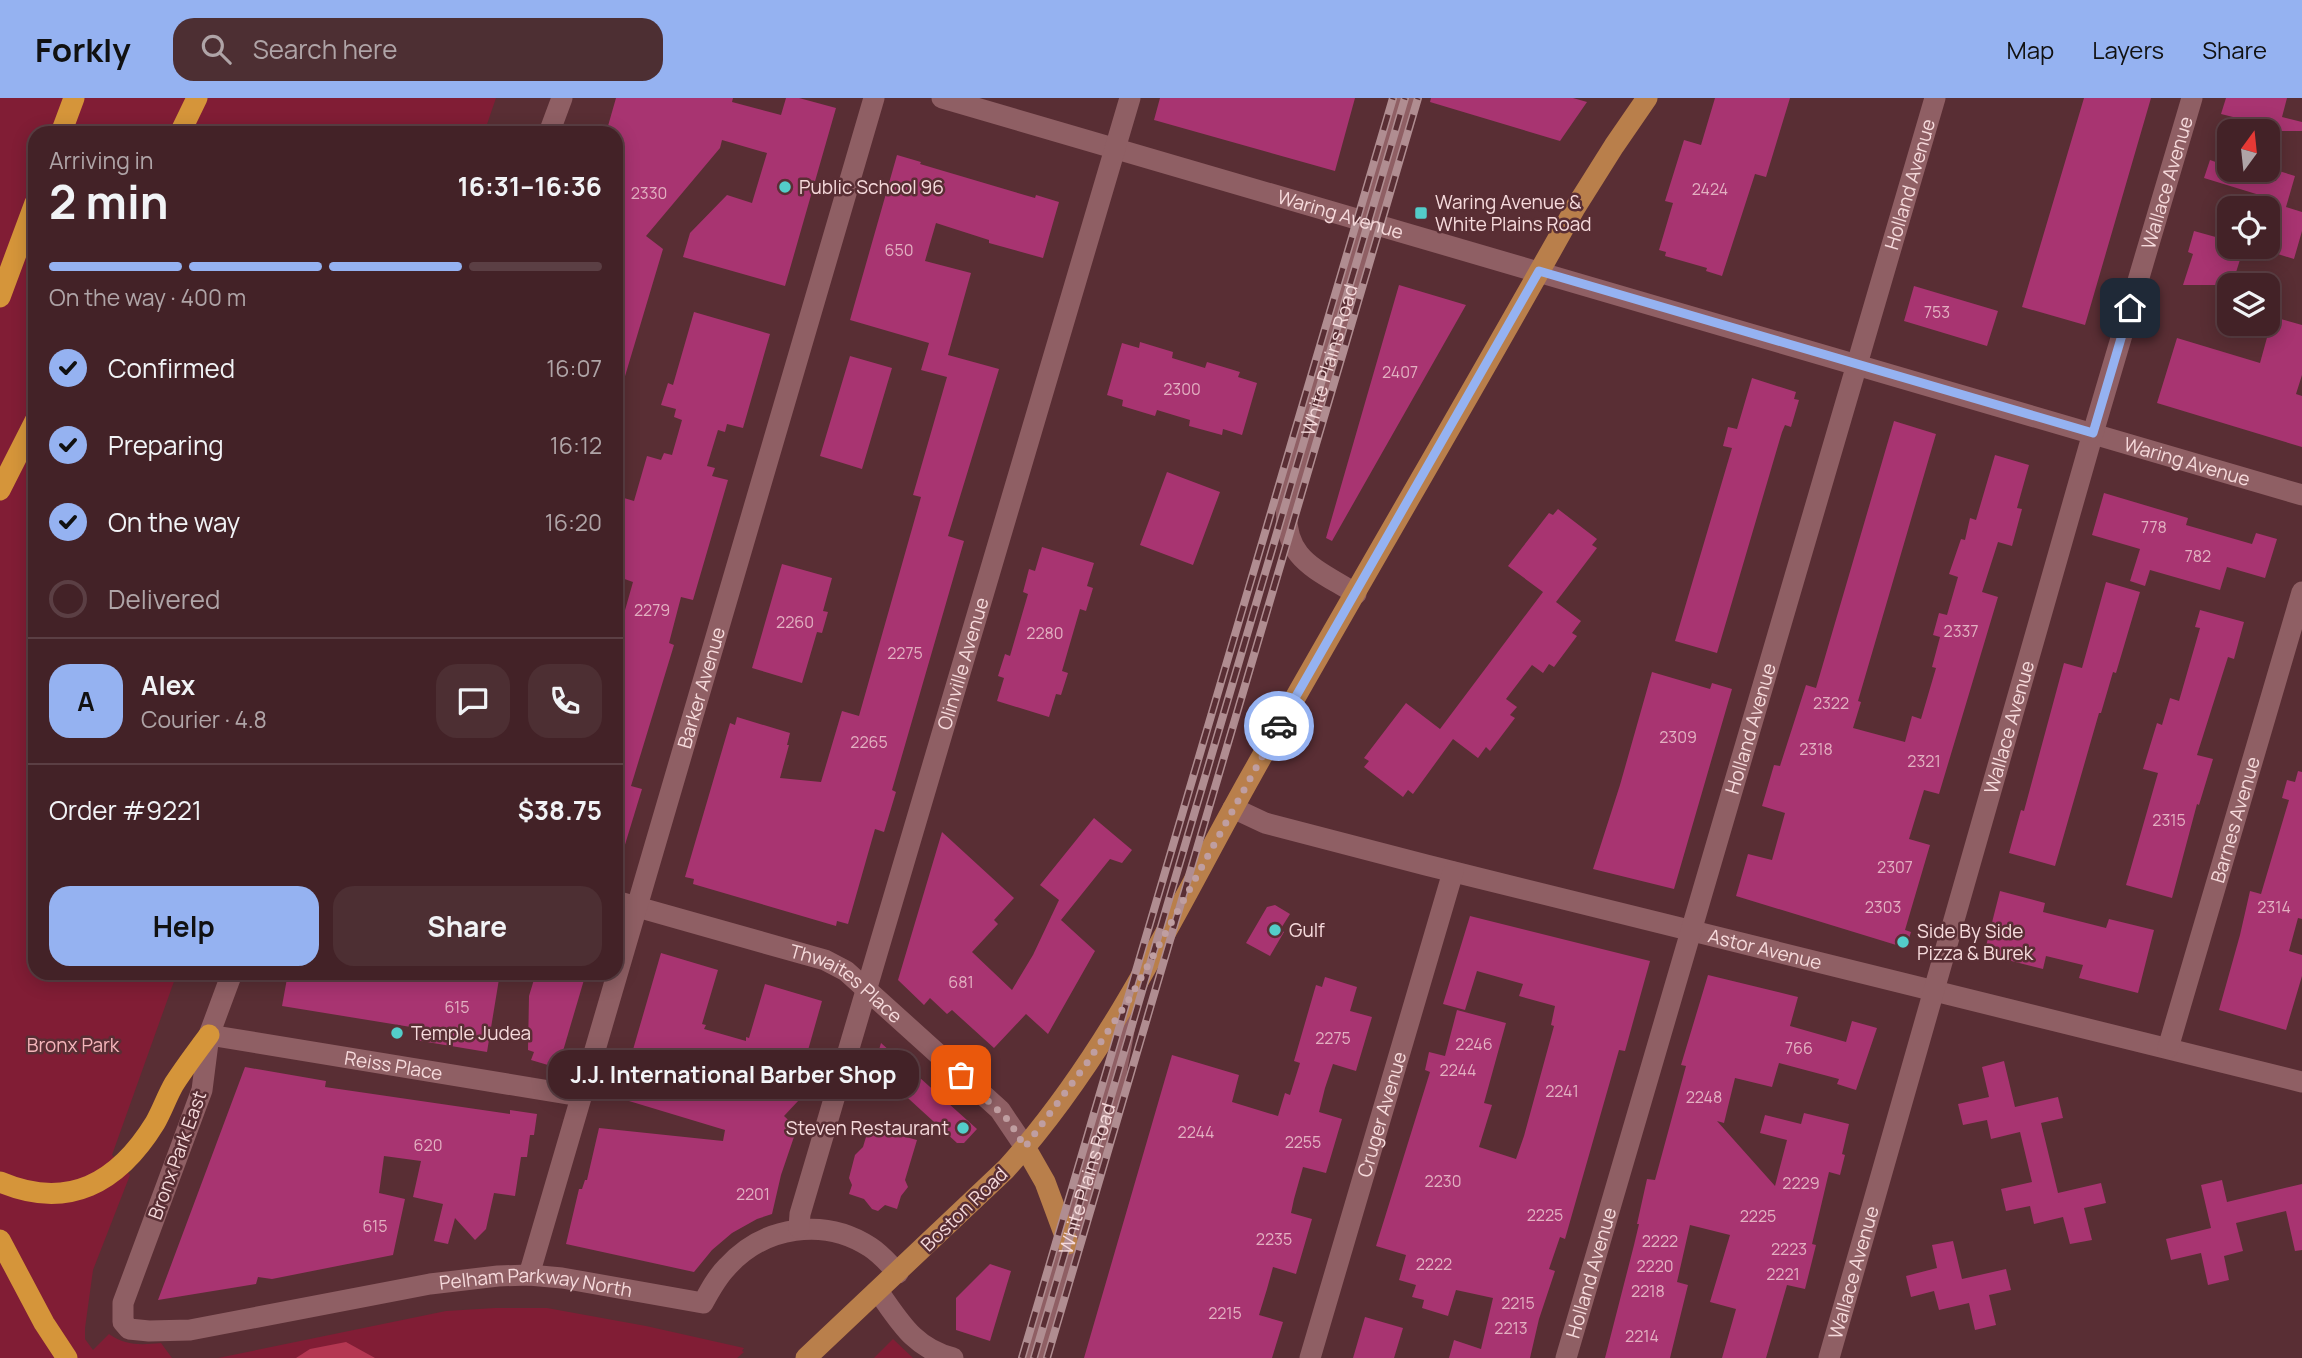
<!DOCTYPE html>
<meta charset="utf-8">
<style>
:root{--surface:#432227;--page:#4d2f33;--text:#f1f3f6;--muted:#afa4a7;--line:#5b3f44;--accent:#95b2f1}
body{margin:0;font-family:Manrope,sans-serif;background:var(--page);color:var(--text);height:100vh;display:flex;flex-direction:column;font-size:26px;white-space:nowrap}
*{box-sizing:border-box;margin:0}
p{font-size:23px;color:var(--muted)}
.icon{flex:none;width:38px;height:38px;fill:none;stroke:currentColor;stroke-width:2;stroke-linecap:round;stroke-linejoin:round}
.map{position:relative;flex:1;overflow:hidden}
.panel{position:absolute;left:28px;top:28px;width:595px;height:854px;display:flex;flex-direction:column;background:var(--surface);border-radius:21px;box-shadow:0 4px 18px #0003,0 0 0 2px var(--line)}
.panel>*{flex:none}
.needle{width:46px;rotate:15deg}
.tools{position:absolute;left:2217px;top:21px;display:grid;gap:14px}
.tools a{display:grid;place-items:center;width:63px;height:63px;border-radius:14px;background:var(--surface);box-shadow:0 4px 18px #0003,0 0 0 2px var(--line);font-size:35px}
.pin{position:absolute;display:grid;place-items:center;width:60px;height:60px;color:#fff;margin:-30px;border-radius:14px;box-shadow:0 4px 10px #0006}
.courier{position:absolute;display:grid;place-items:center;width:70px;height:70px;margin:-35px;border:5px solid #95b2f1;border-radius:50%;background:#fff;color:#222;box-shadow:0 2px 9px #0007}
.bubble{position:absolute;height:49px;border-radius:21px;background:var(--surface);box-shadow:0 4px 18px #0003,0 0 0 2px var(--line);font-size:23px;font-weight:700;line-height:49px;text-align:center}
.headline em{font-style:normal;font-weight:700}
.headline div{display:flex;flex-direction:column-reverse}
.headline{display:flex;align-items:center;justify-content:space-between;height:119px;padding:0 21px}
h1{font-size:46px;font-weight:700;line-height:52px}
.bar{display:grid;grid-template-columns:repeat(4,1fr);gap:10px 7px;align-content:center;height:84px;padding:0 21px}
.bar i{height:9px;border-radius:5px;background:var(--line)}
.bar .current{background:var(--accent)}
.bar p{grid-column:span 4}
.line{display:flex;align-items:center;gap:18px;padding:0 21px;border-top:2px solid var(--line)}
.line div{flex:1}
.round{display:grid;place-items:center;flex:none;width:74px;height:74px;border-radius:21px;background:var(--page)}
ol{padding:0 21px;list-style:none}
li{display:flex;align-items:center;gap:21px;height:77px}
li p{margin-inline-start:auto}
li .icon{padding:7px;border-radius:50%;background:var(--accent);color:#111;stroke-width:4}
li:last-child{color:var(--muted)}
li i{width:38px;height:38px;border:4px solid var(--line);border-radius:50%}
.button{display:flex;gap:14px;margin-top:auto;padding:14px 21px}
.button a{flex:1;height:80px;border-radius:21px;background:var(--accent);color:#111;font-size:28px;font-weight:700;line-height:80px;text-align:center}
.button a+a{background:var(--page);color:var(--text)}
header{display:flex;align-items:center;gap:42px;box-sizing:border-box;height:98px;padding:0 35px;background:var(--accent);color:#111}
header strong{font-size:33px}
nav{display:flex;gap:38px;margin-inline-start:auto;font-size:24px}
.search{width:490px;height:63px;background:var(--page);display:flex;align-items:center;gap:18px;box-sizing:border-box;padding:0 24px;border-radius:21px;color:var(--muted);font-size:26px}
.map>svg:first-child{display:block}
.green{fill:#811d35}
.forest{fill:#b43752}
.building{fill:#a83471}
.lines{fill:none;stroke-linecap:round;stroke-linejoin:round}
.street{stroke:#8f5f64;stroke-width:21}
.secondary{stroke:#8f5f64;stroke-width:21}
.primary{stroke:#b97f4b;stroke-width:21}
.highway{stroke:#d5953a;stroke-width:21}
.rail-casing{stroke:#b08d91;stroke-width:8}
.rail{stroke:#592e34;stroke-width:5;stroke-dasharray:16;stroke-linecap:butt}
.done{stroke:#bf9ea1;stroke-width:7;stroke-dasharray:0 12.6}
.route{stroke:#95b2f1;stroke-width:9}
.poi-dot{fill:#53cdc9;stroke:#592e34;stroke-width:2.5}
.labels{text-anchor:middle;stroke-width:5;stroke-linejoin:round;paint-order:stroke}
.number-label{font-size:16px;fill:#e2b0c1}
.street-label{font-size:19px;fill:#f6dadc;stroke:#592e34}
.poi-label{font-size:19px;fill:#f6dadc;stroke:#592e34;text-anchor:start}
.park-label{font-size:19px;fill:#f5b4ba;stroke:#592e34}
</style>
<header>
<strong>Forkly</strong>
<div class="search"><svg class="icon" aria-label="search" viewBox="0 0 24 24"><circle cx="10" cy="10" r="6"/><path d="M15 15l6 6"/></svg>Search here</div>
<nav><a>Map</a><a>Layers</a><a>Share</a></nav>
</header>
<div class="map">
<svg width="2302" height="1260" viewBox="0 0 2302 1260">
<rect width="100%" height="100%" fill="#592e34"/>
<path class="green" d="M0,0H496L484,35H35V875H177L112,1057L130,1077L93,1172L85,1230V1241L93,1252L109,1236C126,1248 141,1247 161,1245L172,1260H0Z
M495,1210H547L646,1228L744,1250L742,1253L744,1254L737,1260H218L446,1213Z
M893,1241L913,1260H874Z"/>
<path class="forest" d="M346,1244L375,1260H296L310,1251Z"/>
<path class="building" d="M616,0H733L732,4L781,17L786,0H799L836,10L785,188L683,159L690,135L727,97L752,105L767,55L722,42L720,50L646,138L663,151L620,295H616V35H606Z
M1160,0H1355L1335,73L1154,22Z
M1431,0H1573L1587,4L1560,43L1430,4Z
M1715,0H1790L1766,79L1755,76L1722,178L1706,173L1707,170L1665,158L1666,154L1659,152L1673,105L1665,103L1684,42L1701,47Z
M2084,0H2151L2085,227L2022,209Z
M2226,0H2287L2282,19L2302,24V33H2229L2233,19L2221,16Z
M897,57L921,64L920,66L1035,100L1036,97L1059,104L1043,160L989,145V142L936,125L925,163L971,175L948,257L999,271L948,438L964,443L892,692L896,694L884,734L875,731L848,826L837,823L836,828L693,786L694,781L685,779L730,625L735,627L737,619L790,635L787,647H789L780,680L821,684L842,613L859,618L921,399L913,397L947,279L921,272L929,245L850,222Z
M2210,62L2230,69V72H2240L2276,83L2279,73L2295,78L2286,109L2302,114V133L2294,161L2268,153V110H2262L2266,99L2204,80Z
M2194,133L2230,143V149H2244L2232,187H2183L2193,156L2188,154Z
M1399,187L1466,207L1332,443L1326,440Z
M1914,188L1998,213L1987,248L1904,223Z
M694,214L770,236L743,330L727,326L725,334L718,332L707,368L715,370L712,378L728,382L693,502L681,499L669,545L674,547L631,688L642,691L620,763L616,762V529L620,530L633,484L616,478V426L624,400L634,403L647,358L661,362L664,355L672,357L682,322L674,319L676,311L661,307L668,285L673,287Z
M2277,220L2302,227V277L2296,296L2302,298V349L2157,305L2177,240L2260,265L2268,236L2272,238Z
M1140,244L1173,254L1172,260L1205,270L1207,264L1240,274L1238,279L1257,285L1242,337L1223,331L1222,337L1189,328L1190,322L1157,312L1155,318L1122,308L1123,302L1107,297L1122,245L1139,250Z
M850,258L892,270L862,371L820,358Z
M1752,280L1796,294L1794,301L1799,302L1791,329L1785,327L1782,334L1717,555L1675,543L1732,350L1723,348L1728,329L1737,331Z
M1894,323L1936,336L1858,603L1861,604L1853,630L1905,644L1912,618L1921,621L1936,570L1932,569L1940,539L1933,537L1939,515L1947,517L1958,479L1949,476L1961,441L1965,442L1970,420L1976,422L1995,357L2029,367L2017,410L2022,411L2012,448L1998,444L1982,494L1998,499L1939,696L1924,692L1909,741L1930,747L1905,832L1911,834L1906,850L1736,798L1748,756L1772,762L1785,715L1762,708L1774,667L1780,668L1806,587L1816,590Z
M1167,374L1220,394L1193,467L1140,447Z
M2104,395L2188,420L2186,427L2252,446L2256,435L2277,441L2265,480L2227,469L2220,492L2150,472L2145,488L2130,483L2140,451L2092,437Z
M1558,411L1597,441L1592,447L1597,450L1556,504L1581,523L1572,535L1577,538L1554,569L1549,566L1543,575L1532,567L1506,601L1517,609L1510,617L1515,620L1490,653L1486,649L1478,660L1453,641L1413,696L1408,692L1403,699L1364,669L1369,663L1364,660L1406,605L1440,631L1543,494L1508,468L1549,415L1553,417Z
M1042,449L1094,465L1087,488L1093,490L1086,513L1080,511L1062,573L1068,575L1061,597L1056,596L1049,619L997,603L1004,580L998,578L1005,556L1010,558L1028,496L1023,494L1029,471L1035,473Z
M782,466L832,480L823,513L828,514L822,535L817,534L802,585L752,570Z
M2106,484L2140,494L2116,575L2113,574L2101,615H2099L2055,768L2009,755L2021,712L2024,713L2064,565L2082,570Z
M2200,512L2244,524L2234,561L2228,559L2197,657L2213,661L2199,707L2197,706L2172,800L2126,787L2158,675L2143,671L2157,625L2162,627L2170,600L2179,603L2200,530L2195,529Z
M1652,574L1710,591L1712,585L1732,591L1674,791L1593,771L1620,687Z
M2298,673L2302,674V821L2298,820L2289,853L2302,857V878L2286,932L2219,912L2240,837L2250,793L2261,796L2289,702L2282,700L2287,682L2295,684Z
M1094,720L1132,752L1122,765L1110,761L1061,822L1095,853L1048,936L1026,916L994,950L952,912L947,916L930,900L924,907L898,882L942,734L1014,800L994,822L998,826L972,854L1012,892L1033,857L1059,802L1040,787Z
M2000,793L2045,805L2043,814L2106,830L2109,821L2154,832L2138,895L2079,880L2083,867L2046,858L2043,871L1984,856Z
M1275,807L1290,816L1280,832L1284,834L1270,858L1246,845L1267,809Z
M1470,818L1650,863L1625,953L1619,952L1565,1141L1560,1139L1549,1171L1555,1173L1539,1221L1530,1260H1449L1454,1242L1481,1251L1493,1200L1456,1192L1448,1218L1422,1210L1424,1202L1412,1199L1416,1187L1399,1182L1406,1157L1376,1148L1430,974L1425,972L1429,954L1445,958L1457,912L1506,925L1484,1005L1492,1007L1479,1049L1516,1061L1524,1038L1554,928L1551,927L1555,908L1519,898L1523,886L1477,873L1465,912L1443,906Z
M661,855L718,872L702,926L706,927L704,931L746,943V939L749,940L765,886L822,903L795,998L799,1002L784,1018L797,1030L781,1077L772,1116L757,1121L732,1135L712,1152L694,1174L566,1146L579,1091H582L585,1082H587L599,1030L723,1043L725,1032L619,1000Z
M288,875H500L487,954L415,942L417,930L282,908Z
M536,875H586L558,970L531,962L534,954L528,952L529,898Z
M1708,877L1798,899L1790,928L1846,944L1852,923L1877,930L1856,992L1837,986L1839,981L1779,965L1772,989L1735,980L1724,1025L1717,1023L1775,1088L1787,1042L1760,1035L1765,1017L1801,1026L1804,1015L1849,1026L1842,1056L1845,1057L1840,1077L1829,1074L1812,1146L1816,1147L1805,1191L1787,1187L1766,1260H1722L1736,1211L1710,1204L1730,1137L1690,1127L1677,1184L1688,1187L1670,1260H1605L1634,1147L1639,1126H1637L1647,1081L1655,1082L1686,968L1681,967Z
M1325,879L1357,889L1350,913L1372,919L1356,973L1333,966L1325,990L1319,1014L1342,1021L1326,1075L1303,1069L1294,1101L1291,1115L1312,1121L1296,1176L1273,1169L1267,1191L1259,1217L1283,1224L1272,1260H1084L1172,957L1239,977L1232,1004L1278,1018L1285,995L1290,997L1300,965L1294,963L1316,887L1322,889Z
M881,945L977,1031L964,1045H957L874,969Z
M2004,963L2015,1009L2058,999L2063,1020L2041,1025L2058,1095L2101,1085L2106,1105L2084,1110L2092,1142L2070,1146L2063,1119L2034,1126L2030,1108L2006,1113L2001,1091L2032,1084L2020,1034L1991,1041L1987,1022L1963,1027L1958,1006L1989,999L1982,969Z
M245,969L326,983L325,989L510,1016V1012L537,1016L534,1037H530L527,1059H521L515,1098L494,1095L486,1131L475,1142L455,1120L448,1146L434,1143L443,1106L413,1099L421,1063L384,1058L379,1095L405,1101L393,1157L272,1181L258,1179L256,1186L158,1202Z
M869,1029L917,1042L905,1082L908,1089L901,1098L897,1111L885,1107L878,1113L872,1111L864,1101L849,1096L852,1087L849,1080L855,1057L863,1049Z
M2222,1082L2227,1104L2302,1086V1152L2295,1153L2286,1113L2236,1125L2243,1153L2224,1158L2229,1182L2208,1187L2201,1155L2171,1162L2166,1141L2211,1130L2201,1087Z
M1953,1143L1962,1181L2006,1171L2011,1192L1989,1197L1996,1227L1975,1232L1969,1205L1939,1212L1934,1193L1911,1199L1906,1178L1937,1170L1932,1147Z
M990,1166L1011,1173L990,1243L956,1232V1200Z
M1365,1219L1403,1230L1394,1260H1353Z"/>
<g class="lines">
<g class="street">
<path id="s1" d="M942,0L2302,397"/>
<path d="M549,35L562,0"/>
<path id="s2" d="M1233,710L1265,725L1426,767L2302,984"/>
<path id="s3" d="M616,803L825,862L846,873L1000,1012L1025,1049"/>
<path id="s4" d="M232,875L209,937L202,992L123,1205V1224L129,1231L149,1233L190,1232L430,1186L498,1178L529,1177L562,1180L703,1205C710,1192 717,1179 727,1169C764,1128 824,1119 870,1149C881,1156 889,1166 898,1175"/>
<path id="s5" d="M209,937L580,998"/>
<path id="s6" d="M799,1130L800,1116L1130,0"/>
<path id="s7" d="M529,1177L874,0"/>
<path id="s8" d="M1310,1260L1453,774"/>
<path id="s9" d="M1566,1260L1935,0"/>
<path id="s10" d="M1829,1260L2093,335L2192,0"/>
</g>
<g class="secondary">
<path id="s11" d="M1356,496C1315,470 1282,461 1287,406L1406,0"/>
<path id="s12" d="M2168,950L2302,494"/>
<path d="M878,1193C900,1224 914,1250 953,1260"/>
<path d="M1035,1260L1110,1008L1130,900"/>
</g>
<path class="primary" d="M1025,1049L1045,1084L1068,1146
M806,1260L1006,1071C1111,955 1176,811 1252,676C1358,487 1469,300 1575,110L1614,48L1647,0"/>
<path class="highway" d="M61,35L74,0
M180,35L197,0
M0,199L35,105
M0,392L35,323
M0,1084C68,1113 118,1085 155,1025C162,1013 167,998 174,986C185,969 197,953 209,937
M0,1142L44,1225L67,1260"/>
<g class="rail-casing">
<g id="rail">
<path d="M1022,1260L1393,0"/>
<path id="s13" d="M1034,1260L1405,0"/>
<path d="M1047,1260L1418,0"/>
</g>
</g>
<use href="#rail" class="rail"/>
</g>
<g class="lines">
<path class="done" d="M961,977L1009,1023L1025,1049L1087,965L1130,900L1279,628"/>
<path class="route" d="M1279,628L1539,173L2093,335L2130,210"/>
</g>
<g class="poi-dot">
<circle cx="785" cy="89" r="7"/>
<rect x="1414" y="108" width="14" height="14" rx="3.5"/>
<circle cx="1275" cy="832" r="7"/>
<circle cx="1903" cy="844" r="7"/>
<circle cx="397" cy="935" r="7"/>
<circle cx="963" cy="1030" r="7"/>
</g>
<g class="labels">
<g class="number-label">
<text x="1710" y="97">2424</text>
<text x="649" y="101">2330</text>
<text x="899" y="158">650</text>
<text x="1937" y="220">753</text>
<text x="1400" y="280">2407</text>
<text x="1182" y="297">2300</text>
<text x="2154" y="435">778</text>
<text x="2198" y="464">782</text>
<text x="652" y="518">2279</text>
<text x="795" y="530">2260</text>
<text x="1961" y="539">2337</text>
<text x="1045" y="541">2280</text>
<text x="905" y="561">2275</text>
<text x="1831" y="611">2322</text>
<text x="1678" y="645">2309</text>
<text x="869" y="650">2265</text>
<text x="1816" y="657">2318</text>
<text x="1924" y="669">2321</text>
<text x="2169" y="728">2315</text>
<text x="1895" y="775">2307</text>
<text x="1883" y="815">2303</text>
<text x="2274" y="815">2314</text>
<text x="961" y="890">681</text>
<text x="457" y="915">615</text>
<text x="1333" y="946">2275</text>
<text x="1474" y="952">2246</text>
<text x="1799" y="956">766</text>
<text x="1458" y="978">2244</text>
<text x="1562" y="999">2241</text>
<text x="1704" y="1005">2248</text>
<text x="1196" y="1040">2244</text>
<text x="1303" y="1050">2255</text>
<text x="428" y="1053">620</text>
<text x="1443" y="1089">2230</text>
<text x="1801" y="1091">2229</text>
<text x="753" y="1102">2201</text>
<text x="1545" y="1123">2225</text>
<text x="1758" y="1124">2225</text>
<text x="375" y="1134">615</text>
<text x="1274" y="1147">2235</text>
<text x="1660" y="1149">2222</text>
<text x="1789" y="1157">2223</text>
<text x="1434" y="1172">2222</text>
<text x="1655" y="1174">2220</text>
<text x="1783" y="1182">2221</text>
<text x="1648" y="1199">2218</text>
<text x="1518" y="1211">2215</text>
<text x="1225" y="1221">2215</text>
<text x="1511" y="1236">2213</text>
<text x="1642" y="1244">2214</text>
</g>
<g class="street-label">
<text dy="7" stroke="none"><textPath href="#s10" startOffset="1223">Wallace Avenue</textPath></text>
<text dy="7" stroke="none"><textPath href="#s9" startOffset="1223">Holland Avenue</textPath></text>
<text dy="7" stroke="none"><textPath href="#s1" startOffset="415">Waring Avenue</textPath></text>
<text dy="7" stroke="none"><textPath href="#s11" startOffset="273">White Plains Road</textPath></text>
<text dy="7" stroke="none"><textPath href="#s1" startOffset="1297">Waring Avenue</textPath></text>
<text dy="7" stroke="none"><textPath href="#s6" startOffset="588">Olinville Avenue</textPath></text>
<text dy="7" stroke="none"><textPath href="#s7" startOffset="612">Barker Avenue</textPath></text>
<text dy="7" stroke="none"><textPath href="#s9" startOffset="656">Holland Avenue</textPath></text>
<text dy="7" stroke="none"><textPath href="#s10" startOffset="656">Wallace Avenue</textPath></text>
<text dy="7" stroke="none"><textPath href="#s12" startOffset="238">Barnes Avenue</textPath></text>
<text dy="7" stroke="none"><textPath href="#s2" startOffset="551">Astor Avenue</textPath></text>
<text dy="7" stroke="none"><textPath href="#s3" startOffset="247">Thwaites Place</textPath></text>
<text dy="7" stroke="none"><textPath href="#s5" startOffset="187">Reiss Place</textPath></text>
<text dy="7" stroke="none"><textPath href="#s8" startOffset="254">Cruger Avenue</textPath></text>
<text transform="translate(177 1057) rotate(-70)" y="7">Bronx Park East</text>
<text dy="7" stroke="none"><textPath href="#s13" startOffset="187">White Plains Road</textPath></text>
<text transform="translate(964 1111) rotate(-44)" y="7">Boston Road</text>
<text dy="7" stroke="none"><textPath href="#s9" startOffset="89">Holland Avenue</textPath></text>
<text dy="7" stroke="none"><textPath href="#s10" startOffset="89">Wallace Avenue</textPath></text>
<text dy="7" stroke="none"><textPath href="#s4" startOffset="789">Pelham Parkway North</textPath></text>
</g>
<g class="poi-label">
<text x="799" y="96">Public School 96</text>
<text x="1435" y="111">Waring Avenue &amp;<tspan x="1435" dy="22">White Plains Road</tspan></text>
<text x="1289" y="839">Gulf</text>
<text x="1917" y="840">Side By Side<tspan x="1917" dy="22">Pizza &amp; Burek</tspan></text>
<text x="411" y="942">Temple Judea</text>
<text x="949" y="1037" text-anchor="end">Steven Restaurant</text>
</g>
<g class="park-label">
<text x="73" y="954">Bronx Park</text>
</g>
</g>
</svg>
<div class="tools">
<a><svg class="needle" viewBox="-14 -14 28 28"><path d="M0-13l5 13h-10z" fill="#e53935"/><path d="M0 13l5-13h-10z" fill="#afa4a7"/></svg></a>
<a><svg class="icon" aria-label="locate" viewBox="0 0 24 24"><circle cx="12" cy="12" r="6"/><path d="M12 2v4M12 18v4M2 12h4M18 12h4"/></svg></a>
<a><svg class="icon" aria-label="layers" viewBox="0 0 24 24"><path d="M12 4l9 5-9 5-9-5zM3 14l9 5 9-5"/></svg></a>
</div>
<div class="pin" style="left:961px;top:977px;background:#ea580c"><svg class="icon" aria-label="bag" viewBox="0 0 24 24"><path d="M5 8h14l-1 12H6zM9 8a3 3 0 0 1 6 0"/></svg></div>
<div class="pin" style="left:2130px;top:210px;background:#1f2937"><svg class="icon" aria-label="home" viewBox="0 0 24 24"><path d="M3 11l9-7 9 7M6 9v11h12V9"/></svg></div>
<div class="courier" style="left:1279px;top:628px"><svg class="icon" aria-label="car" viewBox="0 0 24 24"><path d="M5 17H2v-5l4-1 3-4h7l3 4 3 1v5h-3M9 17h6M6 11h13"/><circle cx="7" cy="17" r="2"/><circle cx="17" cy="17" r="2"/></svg></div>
<div class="bubble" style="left:548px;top:952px;width:371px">J.J. International Barber Shop</div>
<section class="panel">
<div class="headline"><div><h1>2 min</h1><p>Arriving in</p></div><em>16:31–16:36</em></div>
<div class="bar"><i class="current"></i><i class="current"></i><i class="current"></i><i></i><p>On the way · 400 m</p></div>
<ol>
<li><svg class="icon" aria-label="check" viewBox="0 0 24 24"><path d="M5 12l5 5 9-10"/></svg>Confirmed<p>16:07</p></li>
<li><svg class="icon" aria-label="check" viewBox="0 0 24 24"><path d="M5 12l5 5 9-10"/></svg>Preparing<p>16:12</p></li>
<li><svg class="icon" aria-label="check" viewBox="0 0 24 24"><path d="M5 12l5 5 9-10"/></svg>On the way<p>16:20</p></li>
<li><i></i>Delivered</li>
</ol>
<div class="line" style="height:126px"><b class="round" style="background:var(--accent);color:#111">A</b><div><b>Alex</b><p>Courier · 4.8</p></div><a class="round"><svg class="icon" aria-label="chat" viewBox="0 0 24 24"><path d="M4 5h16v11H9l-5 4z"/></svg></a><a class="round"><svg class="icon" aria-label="phone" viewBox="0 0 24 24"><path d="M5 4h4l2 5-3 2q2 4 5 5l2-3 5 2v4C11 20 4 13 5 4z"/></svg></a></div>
<div class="line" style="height:91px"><div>Order #9221</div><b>$38.75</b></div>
<div class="button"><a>Help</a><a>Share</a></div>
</section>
</div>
